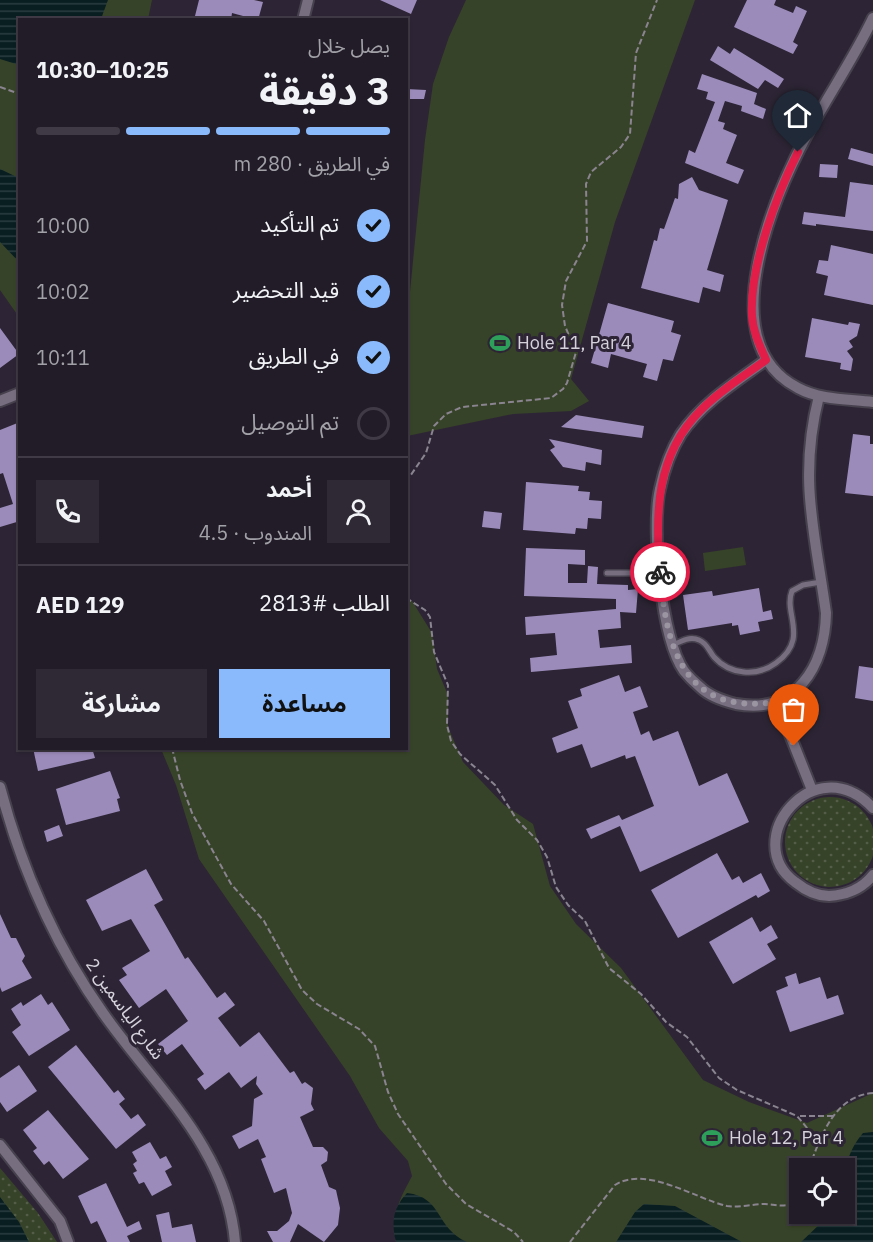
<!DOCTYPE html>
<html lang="ar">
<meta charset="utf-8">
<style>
:root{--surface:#221c28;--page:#2e2934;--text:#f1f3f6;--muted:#a2a1a8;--line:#3f3a45;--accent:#8abafc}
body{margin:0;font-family:"IBM Plex Sans","Noto Sans Arabic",sans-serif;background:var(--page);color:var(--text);direction:rtl;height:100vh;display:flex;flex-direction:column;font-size:22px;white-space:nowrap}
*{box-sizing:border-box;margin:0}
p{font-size:20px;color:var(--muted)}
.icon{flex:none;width:33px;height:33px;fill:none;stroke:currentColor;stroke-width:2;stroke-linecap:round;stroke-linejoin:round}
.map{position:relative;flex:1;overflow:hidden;direction:ltr}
.sheet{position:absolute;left:18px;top:18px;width:390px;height:732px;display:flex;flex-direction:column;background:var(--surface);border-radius:0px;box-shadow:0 2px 4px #0004,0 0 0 2px var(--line);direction:rtl}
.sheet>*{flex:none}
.tools{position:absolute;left:789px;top:1158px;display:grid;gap:12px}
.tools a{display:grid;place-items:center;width:66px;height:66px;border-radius:0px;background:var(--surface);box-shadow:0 2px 4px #0004,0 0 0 2px var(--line);font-size:30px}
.pin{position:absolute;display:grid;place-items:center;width:51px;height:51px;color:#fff;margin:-62px -26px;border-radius:50% 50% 50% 0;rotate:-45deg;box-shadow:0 0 6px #0007}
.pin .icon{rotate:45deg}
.courier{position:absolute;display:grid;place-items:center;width:60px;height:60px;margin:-30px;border:4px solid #e11d48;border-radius:50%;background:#fff;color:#222;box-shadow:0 2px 8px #0007}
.head em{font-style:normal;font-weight:700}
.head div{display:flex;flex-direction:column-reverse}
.head{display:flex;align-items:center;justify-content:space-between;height:102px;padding:0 18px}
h1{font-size:39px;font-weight:700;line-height:45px}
.bar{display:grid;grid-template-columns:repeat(4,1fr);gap:9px 6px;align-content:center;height:72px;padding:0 18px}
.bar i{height:8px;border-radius:4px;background:var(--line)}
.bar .on{background:var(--accent)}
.bar p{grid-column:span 4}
.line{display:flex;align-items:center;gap:15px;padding:0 18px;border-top:2px solid var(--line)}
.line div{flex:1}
.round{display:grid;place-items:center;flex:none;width:63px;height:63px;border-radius:0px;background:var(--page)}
ol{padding:0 18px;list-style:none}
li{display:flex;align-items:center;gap:18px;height:66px}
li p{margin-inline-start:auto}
li .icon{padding:6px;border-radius:50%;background:var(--accent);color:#111;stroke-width:4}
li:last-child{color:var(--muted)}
li i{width:33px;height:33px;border:3px solid var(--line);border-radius:50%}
.primary-button{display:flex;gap:12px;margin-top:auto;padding:12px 18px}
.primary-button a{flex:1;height:69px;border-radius:0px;background:var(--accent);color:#111;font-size:24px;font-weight:700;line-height:69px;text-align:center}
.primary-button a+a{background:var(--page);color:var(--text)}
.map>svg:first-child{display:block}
.grass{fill:#374328;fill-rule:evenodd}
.park{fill:url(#park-dots)}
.water{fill:url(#water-rules)}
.building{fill:#9b8bbb}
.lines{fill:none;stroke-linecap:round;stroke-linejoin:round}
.lane-casing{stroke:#47414e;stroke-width:8}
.street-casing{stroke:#47414e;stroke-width:14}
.path{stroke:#8a8490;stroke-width:2;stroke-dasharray:6 3;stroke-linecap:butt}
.lane{stroke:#776e80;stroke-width:5}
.street{stroke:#776e80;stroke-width:10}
.done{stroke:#9b95a2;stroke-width:6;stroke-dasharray:0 10.8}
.route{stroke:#e11d48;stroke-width:8}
.labels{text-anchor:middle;stroke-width:6;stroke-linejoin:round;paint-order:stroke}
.poi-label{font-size:18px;fill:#d6d2dc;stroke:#2d2535;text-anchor:start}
.street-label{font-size:18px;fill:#d6d2dc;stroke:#2d2535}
</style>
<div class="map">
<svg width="873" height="1242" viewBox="0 0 873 1242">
<defs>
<pattern id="park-dots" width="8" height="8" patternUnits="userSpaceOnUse" patternTransform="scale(1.5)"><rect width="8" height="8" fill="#374328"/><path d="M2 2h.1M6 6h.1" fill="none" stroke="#535d47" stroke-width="1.8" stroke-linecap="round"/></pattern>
<pattern id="water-rules" width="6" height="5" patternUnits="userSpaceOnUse" patternTransform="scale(1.5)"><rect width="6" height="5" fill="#081e21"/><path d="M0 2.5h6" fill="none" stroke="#2b3e41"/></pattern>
</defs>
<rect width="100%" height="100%" fill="#2d2535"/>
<path class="grass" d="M0,0H152L148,19L20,20L19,317L0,290Z
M466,0H695L615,222L571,379L589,401L571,411L513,414L407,436V322L425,140L433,84L449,37Z
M743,547L746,565L705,571L703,553Z
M407,597L412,601L432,633L437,669L448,695V727L463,762L504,805L533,824L550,886L576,924L621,968L703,1080L749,1102L807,1123L873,1093V1242H396C390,1216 400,1199 412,1176L408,1161L379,1128L350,1076L199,859L176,785L161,749L406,748ZM800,1168H844V1214H800Z"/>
<path class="park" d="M785 842a45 45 0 1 1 90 0a45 45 0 1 1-90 0Z
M0,1168L38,1213L57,1242H0Z"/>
<path class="water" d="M0,0H108L101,19L20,20L19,65L0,59Z
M0,169L19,178V262L0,242Z
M873,1132V1242H801L822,1222L826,1214H844C844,1183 842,1157 863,1133Z
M407,1193C443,1197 435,1228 467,1242H396C391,1222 393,1208 407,1193Z
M0,1197L19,1222L29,1242H0Z
M644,1204L675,1206L742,1242H616L635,1212Z"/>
<path class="building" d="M199,0H254L263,2L258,20L232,13L231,20H194Z
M380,0H417L411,14Z
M747,0H776L774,5L793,13L796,6L807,11L793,42L798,45L793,54L734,27Z
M718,46L730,54L734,48L784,79L778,88L765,80L758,89L710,60Z
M702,74L757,93L754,104L766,109L763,119L741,111L742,106L725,101L718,121L725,123L723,129L737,135L726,163L744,170L738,184L685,163L689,150L695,153L715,102L706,99L708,92L697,89Z
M406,89L426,90L424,99H406Z
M851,148L873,154V166L848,159Z
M820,164L838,165L837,178L819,177Z
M692,177L699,190L728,200L707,270L724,275L720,292L703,287L699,303L641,288L654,240L657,241L660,228L664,229L675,198L678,199L679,184Z
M850,182L873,185V231L816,224V226L802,224L804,212L845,217Z
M831,245L873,254V305L824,295L828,276L816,273L819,260L828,261Z
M608,303L674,321L671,332L681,335L673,361L663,359L657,381L643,377L647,364L611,354L608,368L591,363Z
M812,318L848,325L849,322L860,324L857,336L849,341L853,347L847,351L853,359L851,371L840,369L841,363L805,357Z
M0,328L19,354L0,368Z
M576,415L644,426L642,438L561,427Z
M20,422V521L0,527V508L13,504L3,473L0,474V430Z
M853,434L870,436V444H873V496L845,493Z
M549,439L602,450L601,465L586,462L585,471L563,467L550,450L555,447Z
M526,482L579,486L578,491L590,492L589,500L602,501L601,519L588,518L587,529L576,528L575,534L523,530Z
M484,511L502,513L500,529L482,527Z
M526,548L585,550V565L568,564V583H587L588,566L598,567L597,584L628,585V590L638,589L636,613L620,612L621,628L598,630L600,648L631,645L632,663L531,672L530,658L557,655L555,633L526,635L525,617L616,609V599L524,596Z
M759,588L763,612L771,610L773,619L758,622L760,631L740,635L738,625L732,626V623L688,630L683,595L712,591L713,596Z
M859,666L873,668V701L855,698Z
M619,675L625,692L640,686L648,707L633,712L641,735L649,731L653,741L678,731L699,786L727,773L749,822L640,872L620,826L591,839L586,829L619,815L622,820L654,806L635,756L626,759L625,755L591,768L582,744L557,753L552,738L578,728L568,701L582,696L580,689Z
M33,748H92L95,758L38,771Z
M110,771L120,798L117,799L120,811L66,825L56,789Z
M59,825L63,836L47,842L44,831Z
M717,853L732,880L739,876L743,883L761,873L770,891L758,898L756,895L678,938L651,890Z
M146,869L163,900L154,905L185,959L188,957L217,998L225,992L235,1005L218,1018L240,1047L259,1032L290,1073L294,1071L302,1084L305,1082L313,1088L311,1104L314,1110L300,1117L313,1147H323L328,1152L327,1161L321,1165L329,1187L336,1190L340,1208L338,1225L324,1242L298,1224L290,1242H273L267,1231H277L289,1221L292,1213L286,1188L274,1193L261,1159L266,1157L258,1139L239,1149L232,1136L252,1126L254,1099L263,1094L256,1084L257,1076L241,1088L229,1072L205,1090L197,1079L204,1074L182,1044L167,1055L158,1044L188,1021L166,989L139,1008L119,980L127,975L122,968L150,951L131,919L102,931L86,900Z
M0,914L11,938H16L25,956L22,961L32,978L2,992L0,987Z
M752,917L760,932L771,925L778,938L767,944L776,959L733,984L709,942Z
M796,973L799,984L820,977L827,999L838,995L844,1014L790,1032L776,991L788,986L785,977Z
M41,994L48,1005L52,1002L70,1030L29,1056L12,1032L21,1025L11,1009L21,1002L23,1006Z
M76,1045L114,1093L118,1090L125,1099L119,1104L131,1119L138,1114L146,1125L116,1149L48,1067Z
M19,1065L37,1091L7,1112L0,1102V1078Z
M48,1110L89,1159L63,1179L49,1161L44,1165L33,1151L37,1148L23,1130Z
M150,1142L160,1159L166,1156L172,1167L165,1171L172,1185L152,1196L144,1182L139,1184L133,1173L137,1171L133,1164L137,1161L132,1152Z
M106,1183L127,1227L139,1221L142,1229L127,1236L130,1242H107L97,1221L91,1224L78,1196Z
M169,1212L172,1228L192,1224L196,1242H162L156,1215Z"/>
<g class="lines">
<g class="lane-casing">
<path id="lane" d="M607,573H658
M673,645C681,641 690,636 699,640C707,643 709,651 714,657C730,675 757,677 776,663C810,638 783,614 792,591L803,585L821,582"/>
</g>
<g class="street-casing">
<path id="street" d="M873,18C854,58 829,94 808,133C774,196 710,343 798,388C820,400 848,399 873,402
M303,20L308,0
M766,360C736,382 703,402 681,434C671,450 664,470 660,489C651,527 661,638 684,671C688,676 694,682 700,687C709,696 724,701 736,704C796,715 825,666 826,613C815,533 798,478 819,396
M0,401L20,393
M777,702L812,790
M0,787C21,867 55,945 103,1013C154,1086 227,1147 235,1242
M873,808C814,746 739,841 795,882C805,890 816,896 829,896C846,895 862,889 873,875
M0,1145L60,1221L68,1242"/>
</g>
<path class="path" d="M0,87L20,94
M406,482L426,453L434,426L446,414L462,407L551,398L563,389L567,383L576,352L565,326L562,305L566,281L587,241L586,184L591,172L621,147L630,134L636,53L657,0
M406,598L425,610L430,617L434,652L448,685L447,725L451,741L460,754L495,785L517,820L537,840L547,857L556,887L568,905L585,921L609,968L641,994L666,1022L687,1037L719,1078L737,1090L797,1116L819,1142
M172,748L180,780L192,813L231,884L264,921L302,990L317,1004L359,1029L375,1046L388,1092L398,1114L446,1184L466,1204L514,1232L523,1242
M800,1116H833
M809,1168C821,1136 834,1096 873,1093
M570,1242L615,1185C646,1165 696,1199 727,1206C740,1208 752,1204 765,1204C779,1205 789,1209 800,1198"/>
<use href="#lane" class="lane"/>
<use href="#street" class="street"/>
</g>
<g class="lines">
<path class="done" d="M660,572C666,649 684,716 777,702L794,746"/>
<path class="route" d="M660,572C655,514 656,455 700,411C719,391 744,376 766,360C760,346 753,332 752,316C749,268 777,194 798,152"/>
</g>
<defs>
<g id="stadium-bare" transform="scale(1.62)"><path d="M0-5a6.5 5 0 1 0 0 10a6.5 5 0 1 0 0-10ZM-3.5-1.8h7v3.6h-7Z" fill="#2e9e5b" stroke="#2d2535" stroke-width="2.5" paint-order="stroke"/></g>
</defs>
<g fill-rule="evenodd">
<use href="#stadium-bare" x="500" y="343"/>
<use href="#stadium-bare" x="712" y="1138"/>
</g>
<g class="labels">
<g class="poi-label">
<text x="517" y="349">Hole 11, Par 4</text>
<text x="729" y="1144">Hole 12, Par 4</text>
</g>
<g class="street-label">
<text transform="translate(125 1009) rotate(54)" y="6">شارع الياسمين 2</text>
</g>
</g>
</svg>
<div class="tools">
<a><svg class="icon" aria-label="locate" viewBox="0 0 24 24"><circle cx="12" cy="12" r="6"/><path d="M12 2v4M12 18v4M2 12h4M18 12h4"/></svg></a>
</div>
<div class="pin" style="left:794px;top:746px;background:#ea580c"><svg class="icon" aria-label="bag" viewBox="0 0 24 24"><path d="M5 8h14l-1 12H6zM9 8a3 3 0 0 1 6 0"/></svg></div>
<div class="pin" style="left:798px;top:152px;background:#1f2937"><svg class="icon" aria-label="home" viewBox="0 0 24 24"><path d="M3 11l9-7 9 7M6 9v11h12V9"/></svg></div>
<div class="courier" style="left:660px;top:572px"><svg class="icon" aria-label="bike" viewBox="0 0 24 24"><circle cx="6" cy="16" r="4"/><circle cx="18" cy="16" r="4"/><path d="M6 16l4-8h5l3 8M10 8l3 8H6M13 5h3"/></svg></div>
<section class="sheet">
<div class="head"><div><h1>3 دقيقة</h1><p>يصل خلال</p></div><em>10:25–10:30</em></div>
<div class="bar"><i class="on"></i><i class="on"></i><i class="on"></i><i></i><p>في الطريق · 280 m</p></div>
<ol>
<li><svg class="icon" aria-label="check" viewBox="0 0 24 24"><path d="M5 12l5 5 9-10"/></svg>تم التأكيد<p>10:00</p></li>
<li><svg class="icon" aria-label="check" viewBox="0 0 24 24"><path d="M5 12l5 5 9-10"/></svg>قيد التحضير<p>10:02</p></li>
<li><svg class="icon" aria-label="check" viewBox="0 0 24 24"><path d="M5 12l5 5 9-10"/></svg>في الطريق<p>10:11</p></li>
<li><i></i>تم التوصيل</li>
</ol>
<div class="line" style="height:108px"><a class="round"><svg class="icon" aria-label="person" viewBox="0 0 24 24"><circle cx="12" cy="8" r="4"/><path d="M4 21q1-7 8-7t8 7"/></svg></a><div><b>أحمد</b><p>المندوب · 4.5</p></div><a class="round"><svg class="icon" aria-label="phone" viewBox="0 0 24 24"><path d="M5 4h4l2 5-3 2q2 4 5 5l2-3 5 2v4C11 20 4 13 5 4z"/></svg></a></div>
<div class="line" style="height:78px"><div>الطلب #2813</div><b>AED 129</b></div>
<div class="primary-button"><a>مساعدة</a><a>مشاركة</a></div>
</section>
</div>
